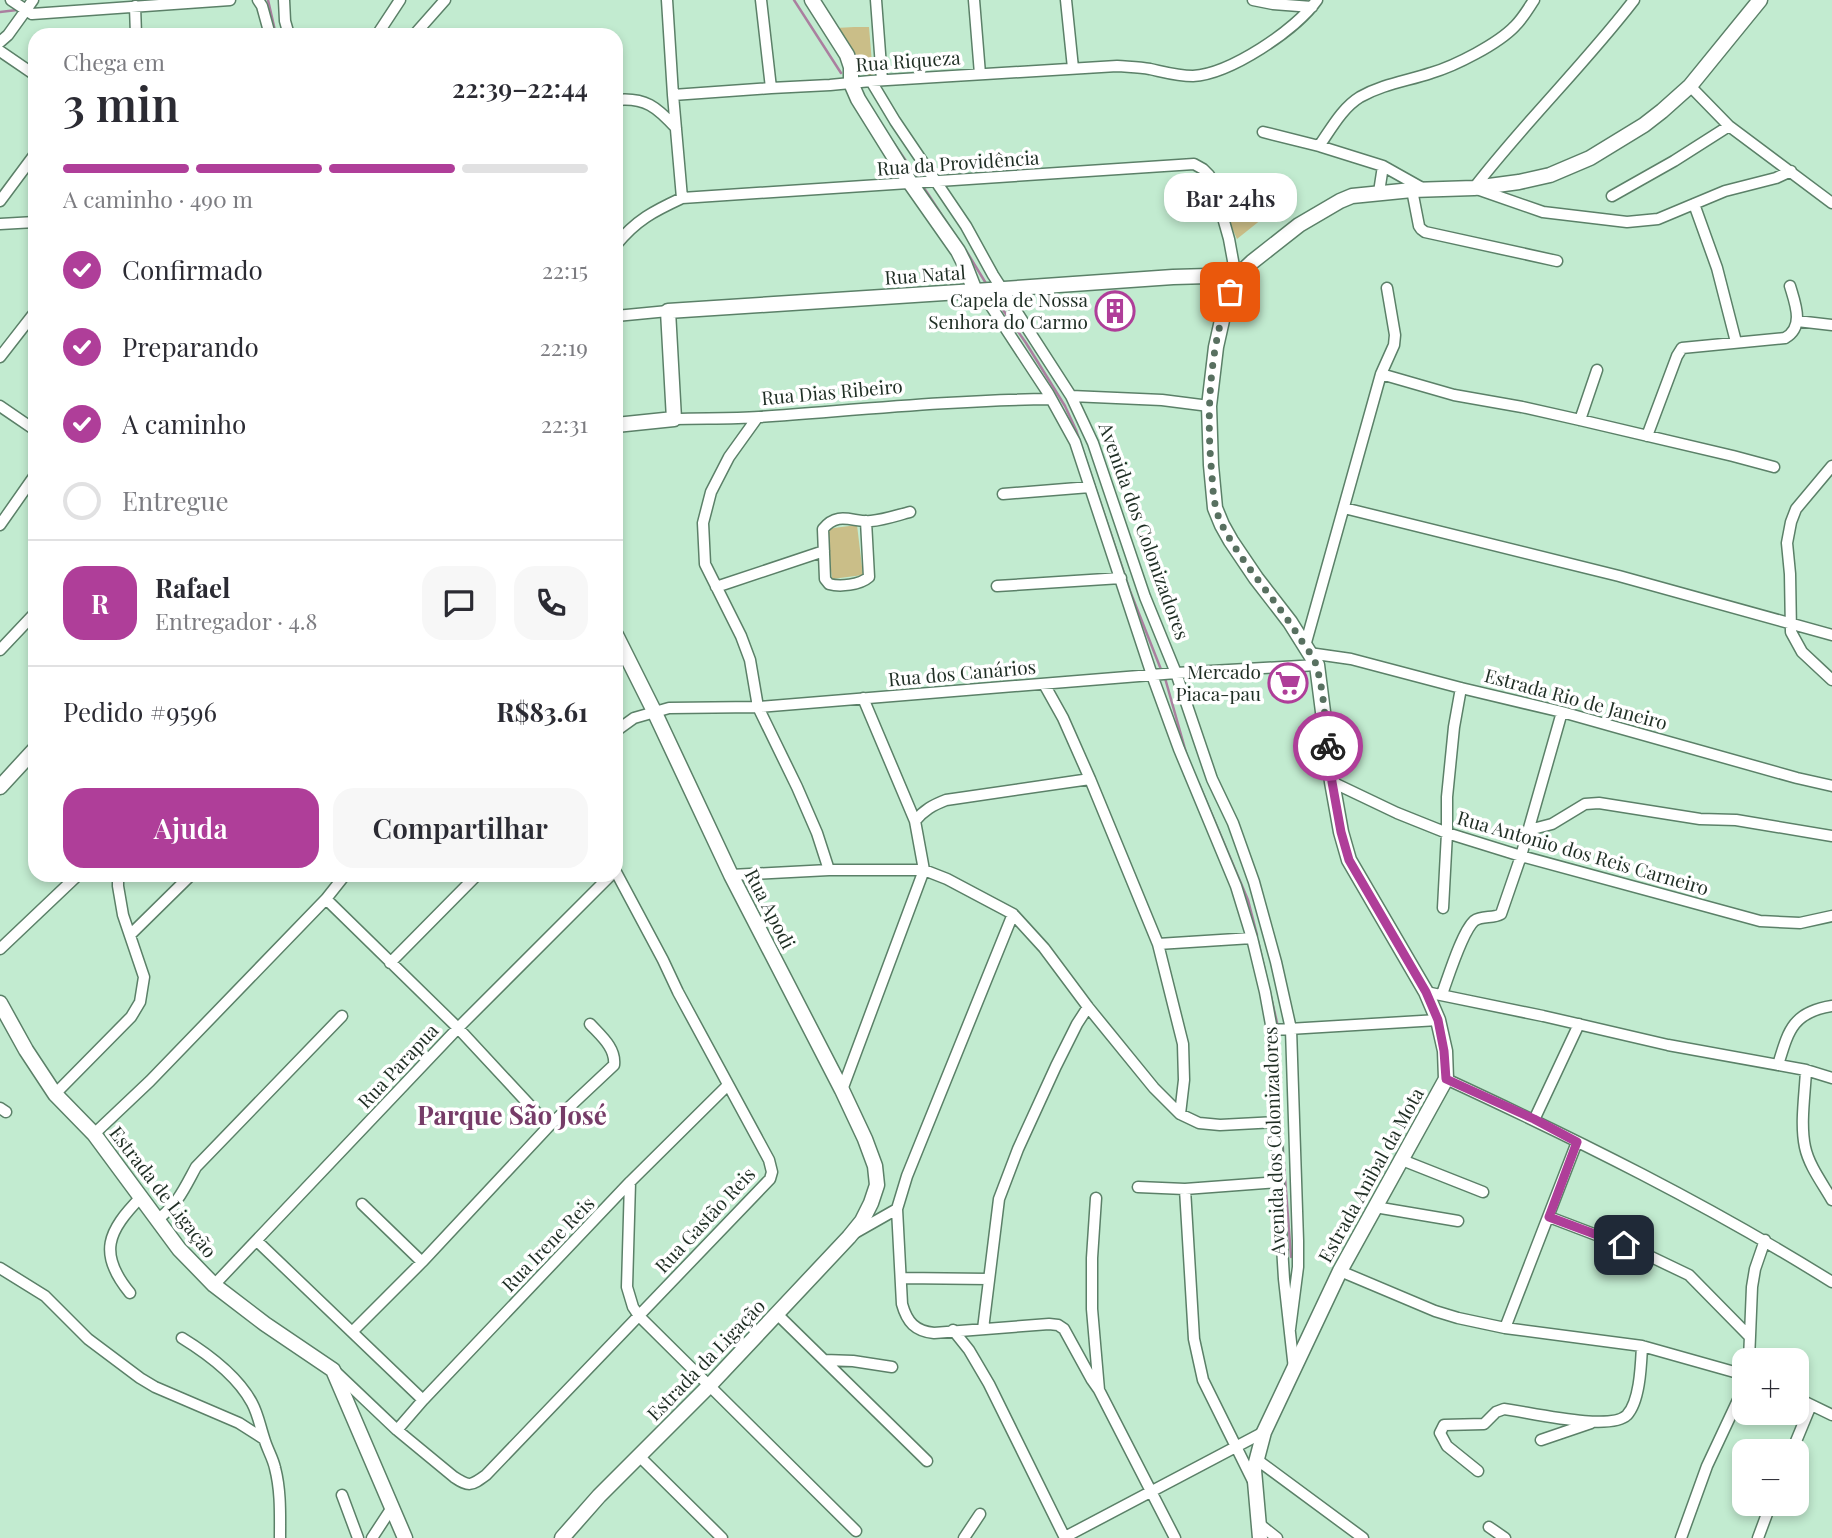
<!DOCTYPE html>
<html lang="pt">
<meta charset="utf-8">
<style>
:root{--surface:#fff;--page:#f7f7f7;--text:#2b2b33;--muted:#7c7c81;--line:#e1e1e2;--accent:#af3e99}
body{margin:0;font-family:"Playfair Display",serif;background:var(--page);color:var(--text);height:100vh;display:flex;flex-direction:column;font-size:26px;white-space:nowrap}
*{box-sizing:border-box;margin:0}
p{font-size:23px;color:var(--muted)}
.icon{flex:none;width:38px;height:38px;fill:none;stroke:currentColor;stroke-width:2;stroke-linecap:round;stroke-linejoin:round}
.map{position:relative;flex:1;overflow:hidden}
.panel{position:absolute;left:28px;top:28px;width:595px;height:854px;display:flex;flex-direction:column;background:var(--surface);border-radius:21px;box-shadow:0 4px 10px #0003}
.panel>*{flex:none}
.buttons{position:absolute;left:1732px;top:1348px;display:grid;gap:14px}
.buttons a{display:grid;place-items:center;width:77px;height:77px;border-radius:14px;background:var(--surface);box-shadow:0 4px 10px #0003;font-size:35px}
.pin{position:absolute;display:grid;place-items:center;width:60px;height:60px;color:#fff;margin:-30px;border-radius:14px;box-shadow:0 4px 10px #0006}
.courier{position:absolute;display:grid;place-items:center;width:70px;height:70px;margin:-35px;border:5px solid #af3e99;border-radius:50%;background:#fff;color:#222;box-shadow:0 2px 9px #0007}
.bubble{position:absolute;height:49px;border-radius:21px;background:var(--surface);box-shadow:0 4px 10px #0003;font-size:23px;font-weight:600;line-height:49px;text-align:center}
.headline em{font-style:normal;font-weight:600}
.headline div{display:flex;flex-direction:column-reverse}
.headline{display:flex;align-items:center;justify-content:space-between;height:119px;padding:0 35px}
h1{font-size:46px;font-weight:600;line-height:52px}
.bar{display:grid;grid-template-columns:repeat(4,1fr);gap:10px 7px;align-content:center;height:84px;padding:0 35px}
.bar i{height:9px;border-radius:5px;background:var(--line)}
.bar .selected{background:var(--accent)}
.bar p{grid-column:span 4}
.line{display:flex;align-items:center;gap:18px;padding:0 35px;border-top:2px solid var(--line)}
.line div{flex:1}
.round{display:grid;place-items:center;flex:none;width:74px;height:74px;border-radius:21px;background:var(--page)}
ol{padding:0 35px;list-style:none}
li{display:flex;align-items:center;gap:21px;height:77px}
li p{margin-inline-start:auto}
li .icon{padding:7px;border-radius:50%;background:var(--accent);color:#fff;stroke-width:4}
li:last-child{color:var(--muted)}
li i{width:38px;height:38px;border:4px solid var(--line);border-radius:50%}
.action{display:flex;gap:14px;margin-top:auto;padding:14px 35px}
.action a{flex:1;height:80px;border-radius:21px;background:var(--accent);color:#fff;font-size:28px;font-weight:600;line-height:80px;text-align:center}
.action a+a{background:var(--page);color:var(--text)}
.map>svg:first-child{display:block}
.green{fill:#cabe88}
.lines{fill:none;stroke-linecap:round;stroke-linejoin:round}
.stream{stroke:#aa7f9f;stroke-width:2.5}
.minor-casing{stroke:#5b8068;stroke-width:13}
.tertiary-casing{stroke:#5b8068;stroke-width:17}
.minor{stroke:#fff;stroke-width:10}
.tertiary{stroke:#fff;stroke-width:14}
.done{stroke:#587060;stroke-width:7;stroke-dasharray:0 12.6}
.route{stroke:#af3e99;stroke-width:9}
.labels{text-anchor:middle;stroke-width:7;stroke-linejoin:round;paint-order:stroke}
.street-label{font-size:19px;fill:#1f2e24;stroke:#fff}
.poi-label{font-size:19px;fill:#1f2e24;stroke:#fff;text-anchor:end}
.district-label{font-size:26px;font-weight:bold;fill:#763c68;stroke:#fff}
</style>
<div class="map">
<svg width="1832" height="1538" viewBox="0 0 1832 1538">
<rect width="100%" height="100%" fill="#c2ebd0"/>
<path class="green" d="M854,27H869L873,75H868L856,63L836,28Z
M1264,187L1279,202L1267,215L1237,239L1228,219Z
M857,525L863,575L832,579L826,529Z"/>
<g class="lines">
<path class="stream" d="M268,0L276,35
M794,0L841,73
M0,12L17,10
M893,142L919,180
M922,185L955,235
M965,249L987,285
M992,294L1026,343L1065,406L1076,430L1130,591L1162,672
M1165,678L1187,756
M1199,784L1248,900L1257,935
M1258,941L1278,1027
M1278,1034L1283,1151L1291,1257"/>
<g class="minor-casing">
<path id="minor" d="M11,0L26,10L33,0
M258,0L262,6L270,35
M284,0L285,21L289,35
M667,0L673,95L682,198
M761,0L771,88
M876,0L882,80
M974,0L980,74
M1066,0L1073,68
M1253,0L1273,4L1312,7
M1634,0C1584,65 1524,123 1474,188L1543,212L1627,222L1658,219L1725,191L1776,178L1791,171
M135,6L136,35
M377,35L400,0
M414,35L445,0
M0,42L8,35L26,10L32,14L230,0
M0,51L35,75
M871,81L895,121L966,226L993,275L1071,396L1093,443L1145,597L1176,673L1212,779L1233,823L1254,882L1276,962L1291,1029L1298,1241V1267L1290,1329
M1690,86L1729,126L1832,203
M673,95L771,88L830,85L871,81L1117,66C1128,67 1139,67 1150,69C1164,72 1178,76 1193,76C1230,74 1296,30 1317,0
M616,100C645,97 657,107 676,128
M1263,132L1319,146L1383,166L1424,189
M1319,146C1331,129 1342,108 1360,97C1383,84 1407,81 1431,73C1455,66 1498,44 1515,26C1523,18 1528,9 1534,0
M1412,190L1419,226L1421,229L1425,232L1557,261
M1379,192L1383,166
M1612,196L1674,161L1729,126
M0,201L35,154
M1694,204L1717,268L1736,342
M0,224L35,222
M616,245C636,220 654,211 682,198L1194,164L1203,169L1209,175L1214,186L1229,239L1236,277
M981,291L1048,393L1075,442L1152,675L1179,749L1236,886L1252,938L1265,992L1272,1030L1280,1213L1284,1279L1294,1369
M616,316L668,311
M1797,321L1832,325
M0,357L35,312
M1381,374L1454,395L1522,407L1580,420L1733,456L1774,467
M1071,396L1162,400L1209,406
M0,406L35,430
M757,418L729,457L711,492L703,523L705,564L741,636L750,660L758,707L797,787L817,833L829,870
M674,419C702,418 731,419 759,417C857,410 953,400 1051,399
M1580,420L1597,370
M1647,436L1677,356L1682,348L1785,338C1805,327 1795,303 1790,286
M1832,466L1796,509L1791,522L1787,543L1790,574L1791,632L1802,652L1832,680
M1003,494L1090,487
M1344,508L1619,576L1832,635
M866,521L869,577C860,585 840,587 829,584L825,579L823,529C838,510 854,523 871,521C884,520 898,515 910,512
M0,525L35,475
M997,586L1121,578
M716,587L824,551
M1305,646L1381,374L1394,345L1395,335L1387,288
M0,650L35,613
M1309,653L1351,659L1461,688L1562,712L1797,778L1832,786
M1044,684L1063,718L1090,779L1158,944L1183,1044L1184,1080L1180,1114
M616,731L634,718L669,708L758,707L1176,673L1317,665
M1332,782L1397,813L1447,833L1521,856L1661,894L1760,921L1800,923L1832,916
M915,821C924,810 933,805 946,800L1090,779
M1529,830L1552,824L1585,804L1599,803L1700,819L1736,820L1832,836
M731,875L829,870H924L947,879L1013,914L1044,948L1088,1007L1154,1088L1180,1114L1199,1123L1220,1125L1275,1122
M326,899L458,1028L549,1126
M1443,908L1447,833V797L1454,727L1461,688
M130,935L191,875
M1158,944L1252,938
M0,949L78,875
M390,963L477,875
M1426,992L1543,1016L1668,1045L1806,1070L1832,1078
M1442,994C1448,978 1462,932 1474,921C1482,915 1493,919 1501,914L1521,856L1562,712
M1272,1030L1438,1020
M1778,1065C1788,1032 1792,1012 1832,1006
M1806,1070C1805,1094 1800,1124 1805,1147C1809,1166 1823,1184 1832,1200
M1446,1079C1578,1140 1709,1205 1832,1282
M842,1090L924,870L915,821L863,698
M55,1094L131,1017L140,1002L144,977L123,915L118,886V875
M0,1108L6,1112
M1534,1120L1579,1024
M94,1134L150,1081L326,899L345,875
M1402,1160L1483,1192
M630,1182L627,1287L633,1307L639,1316L856,1531
M1138,1187L1185,1189L1278,1182
M1185,1189L1194,1339L1203,1380L1253,1481
M1096,1198L1092,1258V1309L1099,1390
M362,1204L422,1262
M1375,1207L1458,1221
M897,1209L902,1304C907,1322 915,1331 934,1333L1049,1324L1058,1325L1064,1329L1092,1380L1099,1390L1175,1538
M1549,1217L1641,1252L1689,1275L1749,1336
M157,1220C178,1204 184,1189 196,1167L342,1016
M853,1234L897,1209L907,1176L1013,914
M257,1241L423,1400
M0,1268L45,1296L88,1339L140,1378L155,1387L239,1423L264,1439
M1340,1271L1435,1311L1458,1318L1505,1328L1642,1346L1745,1375
M901,1278L989,1279
M214,1285L458,1028L611,875
M130,1293C97,1253 108,1231 141,1197
M777,1314L927,1461
M1505,1328L1577,1142
M983,1329L999,1199L1018,1149L1056,1066L1077,1024L1088,1007
M953,1330L969,1350L989,1384L1065,1538
M352,1332L422,1262L549,1126L614,1065C616,1048 601,1036 590,1024
M182,1338C208,1354 237,1375 252,1403C258,1414 260,1426 264,1438C267,1449 273,1458 275,1468C281,1491 280,1515 280,1538
M824,1360L853,1361L892,1367
M1749,1360L1752,1287L1755,1269L1765,1240
M337,1373L397,1430L454,1477C469,1487 471,1486 486,1475L770,1179L772,1172L769,1160L678,992L663,960L616,872
M1797,1398L1832,1415
M397,1430L423,1400L630,1182L728,1085
M1541,1440L1591,1423
M1792,1451L1811,1405
M639,1456L722,1538
M1256,1459L1363,1538
M1478,1471L1447,1446L1440,1433L1444,1425L1484,1424L1496,1412L1504,1409C1529,1412 1610,1432 1627,1415C1640,1401 1641,1365 1642,1346
M342,1495L358,1538
M1258,1523L1277,1538
M1489,1527L1505,1538
M1065,1537L1264,1432
M372,1538L391,1509
M964,1538L980,1514
M1681,1538L1707,1466L1745,1385
M1758,1538L1771,1503"/>
</g>
<g class="tertiary-casing">
<path id="tertiary" d="M812,0L847,55L851,67V83L858,99L911,184L958,251L964,263L975,291
M616,425L674,419L668,311L975,291L1173,277L1209,276L1236,277
M0,787L35,749
M0,1003L26,1050L55,1094L94,1134L179,1249L214,1285L265,1324L333,1370L405,1538
M562,1538L599,1496L709,1386L849,1237L862,1221L871,1203L877,1185L875,1166L865,1139L842,1090L731,875L654,711L616,635
M1260,1538L1254,1470L1264,1432L1340,1271L1446,1079L1445,1051L1438,1020L1426,992L1349,860L1341,832L1332,782L1317,665L1290,622L1256,578L1231,541L1222,525L1215,508L1211,465L1209,406L1216,347L1225,307L1236,277L1252,262L1299,225L1340,201L1352,196L1412,190L1474,188L1519,182L1550,175L1590,158L1644,125L1662,111L1690,86L1760,0"/>
</g>
<use href="#minor" class="minor"/>
<use href="#tertiary" class="tertiary"/>
</g>
<g class="lines">
<path class="done" d="M1230,292C1209,348 1206,417 1212,475C1213,493 1214,510 1223,527C1245,568 1277,601 1301,640C1307,649 1315,658 1317,668C1324,693 1325,721 1328,746"/>
<path class="route" d="M1328,746L1332,782L1341,832L1349,860L1426,992L1438,1020L1444,1051L1446,1079L1534,1119L1577,1142L1549,1217L1624,1245"/>
</g>
<defs>
<g id="building-ring" transform="scale(2.0125)"><circle r="9.5" fill="#fff" stroke="#af3e99" stroke-width="1.5"/><path d="M-4-6H4V6H1V3H-1V6H-4ZM-2.5-4.3h1.7v1.8h-1.7ZM.8-4.3h1.7v1.8H.8ZM-2.5-1h1.7V.8h-1.7ZM.8-1h1.7V.8H.8Z" fill="#af3e99"/></g>
<g id="supermarket-ring" transform="scale(2.0125)"><circle r="9.5" fill="#fff" stroke="#af3e99" stroke-width="1.5"/><path d="M-6-5.5h2.5l.6 2H6L4.5 2H-2.5L-4.4-4H-6ZM-1.5 3.2a1.3 1.3 0 1 0 .1 0ZM3 3.2a1.3 1.3 0 1 0 .1 0Z" fill="#af3e99"/></g>
</defs>
<g fill-rule="evenodd">
<use href="#building-ring" x="1115" y="311"/>
<use href="#supermarket-ring" x="1288" y="683"/>
</g>
<g class="labels">
<g class="street-label">
<text transform="translate(908 61) rotate(-4)" y="7">Rua Riqueza</text>
<text transform="translate(958 163) rotate(-4)" y="7">Rua da Providência</text>
<text transform="translate(925 275) rotate(-4)" y="7">Rua Natal</text>
<text transform="translate(832 392) rotate(-5)" y="7">Rua Dias Ribeiro</text>
<text transform="translate(1144 531) rotate(70)" y="7">Avenida dos Colonizadores</text>
<text transform="translate(962 673) rotate(-5)" y="7">Rua dos Canários</text>
<text transform="translate(1576 699) rotate(15)" y="7">Estrada Rio de Janeiro</text>
<text transform="translate(1583 853) rotate(16)" y="7">Rua Antonio dos Reis Carneiro</text>
<text transform="translate(770 909) rotate(63)" y="7">Rua Apodi</text>
<text transform="translate(398 1066) rotate(-47)" y="7">Rua Parapua</text>
<text transform="translate(1274 1141) rotate(-92)" y="7">Avenida dos Colonizadores</text>
<text transform="translate(1371 1175) rotate(-61)" y="7">Estrada Anibal da Mota</text>
<text transform="translate(163 1192) rotate(52)" y="7">Estrada de Ligação</text>
<text transform="translate(705 1220) rotate(-47)" y="7">Rua Gastão Reis</text>
<text transform="translate(548 1244) rotate(-46)" y="7">Rua Irene Reis</text>
<text transform="translate(706 1360) rotate(-46)" y="7">Estrada da Ligação</text>
</g>
<g class="poi-label">
<text x="1088" y="307">Capela de Nossa<tspan x="1088" dy="22">Senhora do Carmo</tspan></text>
<text x="1261" y="679">Mercado<tspan x="1261" dy="22">Piaca-pau</tspan></text>
</g>
<g class="district-label">
<text x="512" y="1125">Parque São José</text>
</g>
</g>
</svg>
<div class="buttons">
<a>+</a>
<a>−</a>
</div>
<div class="pin" style="left:1230px;top:292px;background:#ea580c"><svg class="icon" aria-label="bag" viewBox="0 0 24 24"><path d="M5 8h14l-1 12H6zM9 8a3 3 0 0 1 6 0"/></svg></div>
<div class="pin" style="left:1624px;top:1245px;background:#1f2937"><svg class="icon" aria-label="home" viewBox="0 0 24 24"><path d="M3 11l9-7 9 7M6 9v11h12V9"/></svg></div>
<div class="courier" style="left:1328px;top:746px"><svg class="icon" aria-label="bike" viewBox="0 0 24 24"><circle cx="6" cy="16" r="4"/><circle cx="18" cy="16" r="4"/><path d="M6 16l4-8h5l3 8M10 8l3 8H6M13 5h3"/></svg></div>
<div class="bubble" style="left:1164px;top:173px;width:133px">Bar 24hs</div>
<section class="panel">
<div class="headline"><div><h1>3 min</h1><p>Chega em</p></div><em>22:39–22:44</em></div>
<div class="bar"><i class="selected"></i><i class="selected"></i><i class="selected"></i><i></i><p>A caminho · 490 m</p></div>
<ol>
<li><svg class="icon" aria-label="check" viewBox="0 0 24 24"><path d="M5 12l5 5 9-10"/></svg>Confirmado<p>22:15</p></li>
<li><svg class="icon" aria-label="check" viewBox="0 0 24 24"><path d="M5 12l5 5 9-10"/></svg>Preparando<p>22:19</p></li>
<li><svg class="icon" aria-label="check" viewBox="0 0 24 24"><path d="M5 12l5 5 9-10"/></svg>A caminho<p>22:31</p></li>
<li><i></i>Entregue</li>
</ol>
<div class="line" style="height:126px"><b class="round" style="background:var(--accent);color:#fff">R</b><div><b>Rafael</b><p>Entregador · 4.8</p></div><a class="round"><svg class="icon" aria-label="chat" viewBox="0 0 24 24"><path d="M4 5h16v11H9l-5 4z"/></svg></a><a class="round"><svg class="icon" aria-label="phone" viewBox="0 0 24 24"><path d="M5 4h4l2 5-3 2q2 4 5 5l2-3 5 2v4C11 20 4 13 5 4z"/></svg></a></div>
<div class="line" style="height:91px"><div>Pedido #9596</div><b>R$83.61</b></div>
<div class="action"><a>Ajuda</a><a>Compartilhar</a></div>
</section>
</div>
